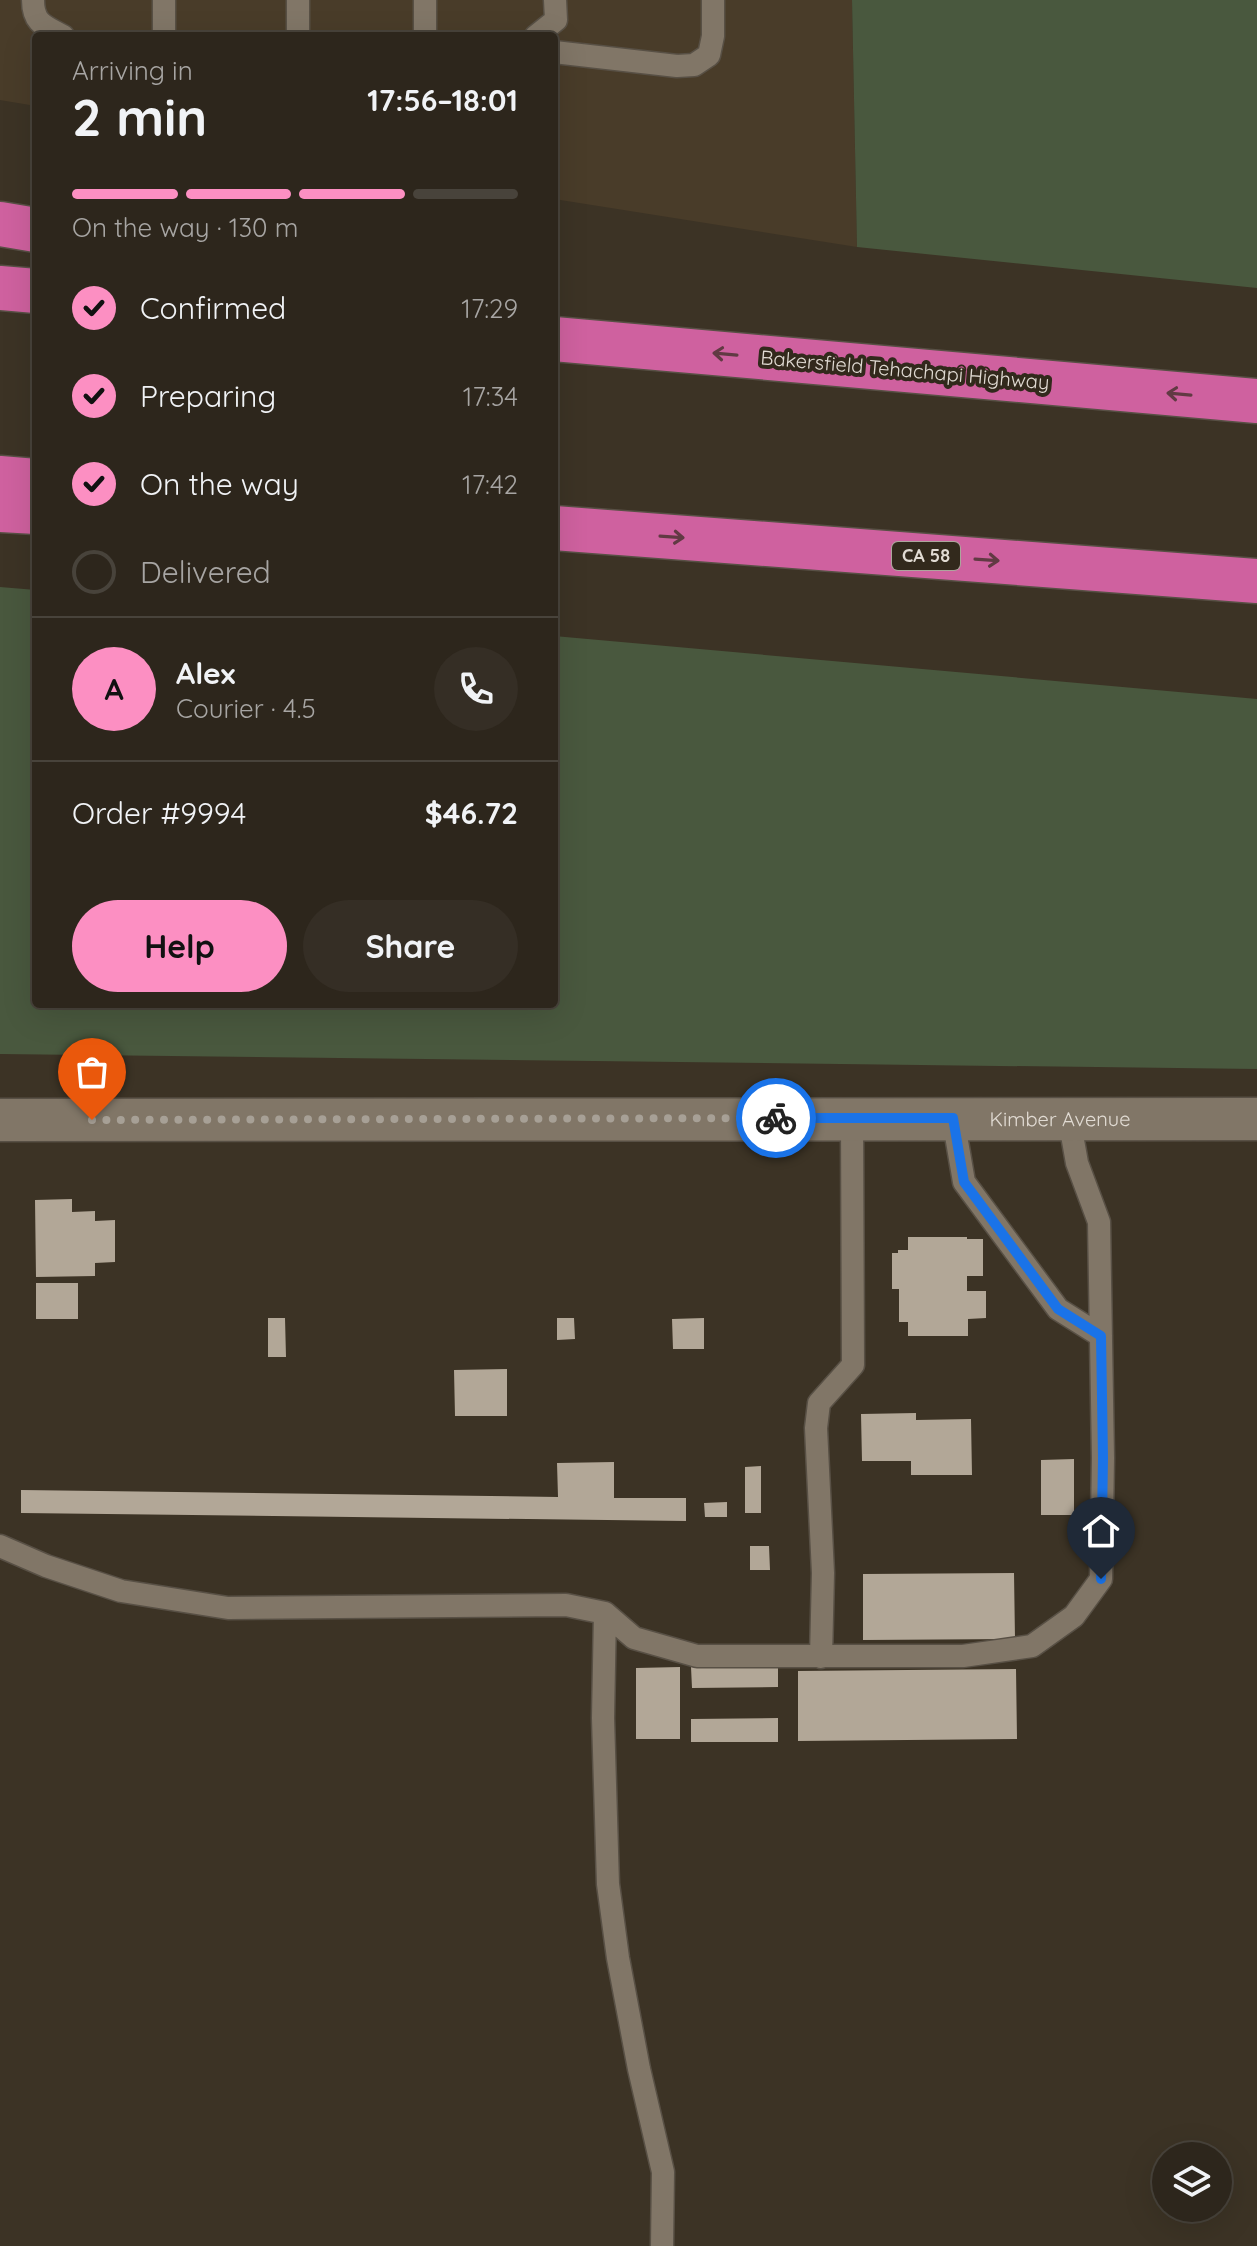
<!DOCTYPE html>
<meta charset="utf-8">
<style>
:root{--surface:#2d261c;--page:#352e25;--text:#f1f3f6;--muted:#a7a5a3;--line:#48433b;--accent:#fc8fc2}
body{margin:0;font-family:Quicksand,sans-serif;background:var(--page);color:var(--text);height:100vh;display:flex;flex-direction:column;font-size:30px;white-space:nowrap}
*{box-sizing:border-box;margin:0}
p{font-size:26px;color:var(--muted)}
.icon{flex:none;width:44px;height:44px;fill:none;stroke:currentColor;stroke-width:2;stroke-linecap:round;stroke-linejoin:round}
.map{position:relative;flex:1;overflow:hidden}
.sheet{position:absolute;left:32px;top:32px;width:526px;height:976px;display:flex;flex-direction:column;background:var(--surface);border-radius:8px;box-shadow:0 8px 32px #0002,0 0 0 2px var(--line)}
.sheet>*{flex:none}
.buttons{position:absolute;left:1152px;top:2142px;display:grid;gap:16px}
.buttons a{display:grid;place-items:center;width:80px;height:80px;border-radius:50%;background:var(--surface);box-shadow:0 8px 32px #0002,0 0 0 2px var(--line);font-size:40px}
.pin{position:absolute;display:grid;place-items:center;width:68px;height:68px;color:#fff;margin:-82px -34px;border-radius:50% 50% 50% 0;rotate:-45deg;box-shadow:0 0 8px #0007}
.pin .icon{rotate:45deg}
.courier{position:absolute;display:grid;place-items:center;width:80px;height:80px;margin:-40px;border:6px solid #1a73e8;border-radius:50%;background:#fff;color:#222;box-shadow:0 2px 10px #0007}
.summary em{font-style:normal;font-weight:700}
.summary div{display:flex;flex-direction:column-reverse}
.summary{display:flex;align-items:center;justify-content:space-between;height:136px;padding:0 40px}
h1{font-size:52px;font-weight:700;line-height:60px}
.bar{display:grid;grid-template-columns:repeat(4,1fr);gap:12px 8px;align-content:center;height:96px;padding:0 40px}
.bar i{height:10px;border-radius:6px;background:var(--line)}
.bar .selected{background:var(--accent)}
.bar p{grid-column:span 4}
.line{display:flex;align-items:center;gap:20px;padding:0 40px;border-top:2px solid var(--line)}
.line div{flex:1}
.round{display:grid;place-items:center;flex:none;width:84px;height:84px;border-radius:42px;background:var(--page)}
ol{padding:0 40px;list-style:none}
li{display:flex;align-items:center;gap:24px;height:88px}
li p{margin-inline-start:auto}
li .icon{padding:8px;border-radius:50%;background:var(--accent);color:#111;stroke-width:4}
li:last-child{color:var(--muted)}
li i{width:44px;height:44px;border:4px solid var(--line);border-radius:50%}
.action{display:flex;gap:16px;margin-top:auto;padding:16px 40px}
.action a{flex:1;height:92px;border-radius:48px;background:var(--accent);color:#111;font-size:32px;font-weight:700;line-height:92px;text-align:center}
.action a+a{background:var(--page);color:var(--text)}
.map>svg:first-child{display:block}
.built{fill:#493c29}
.green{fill:#49583e}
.building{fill:#b2a797}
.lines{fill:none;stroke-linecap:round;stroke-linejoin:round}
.service-casing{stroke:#585045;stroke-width:25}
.minor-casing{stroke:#585045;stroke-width:45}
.motorway-casing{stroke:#585045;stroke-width:47}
.service{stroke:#817667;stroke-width:22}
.minor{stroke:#817667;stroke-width:42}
.motorway{stroke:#cf619f;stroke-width:44}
.oneway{stroke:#613a43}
.done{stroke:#a7a096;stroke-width:8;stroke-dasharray:0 14.4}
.route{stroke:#1a73e8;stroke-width:10}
.labels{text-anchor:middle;stroke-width:8;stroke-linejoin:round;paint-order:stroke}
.shield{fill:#32291c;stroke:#aca69c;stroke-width:2}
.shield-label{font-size:18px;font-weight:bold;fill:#e1dbd3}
.street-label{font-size:20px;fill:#e1dbd3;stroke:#32291c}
</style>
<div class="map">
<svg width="1257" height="2246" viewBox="0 0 1257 2246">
<rect width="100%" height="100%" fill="#3c3325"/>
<path class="built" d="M0,0H852L857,247L554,199V36H36V106L0,100Z"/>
<path class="green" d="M852,0H1257V288L857,247Z
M0,587L36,590V1004H554V636L1257,699V1069L0,1054Z"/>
<path class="building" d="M72,1199V1212L95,1211V1221L115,1220V1262L95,1263V1276L36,1277L35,1200Z
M908,1237H967V1239H983V1276H967V1291H986V1318L968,1319V1336H908V1322H899V1289H892V1253H898V1250H908Z
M36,1283H78V1319H36Z
M268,1318H285L286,1357H268Z
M557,1318H574L575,1339L557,1340Z
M704,1318V1349H673L672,1319Z
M507,1369V1416H455L454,1370Z
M916,1413V1420L971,1419L972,1475H911V1461H862L861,1414Z
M1074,1459V1515H1041V1460Z
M614,1462V1498H686V1521L21,1513V1490L558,1497L557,1463Z
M761,1466V1513H745V1467Z
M727,1502V1517H705L704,1503Z
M750,1546H769L770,1570H750Z
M1014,1573L1015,1639L863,1640V1574Z
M778,1666V1687L692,1688L691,1667Z
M680,1667V1739H636V1668Z
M1016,1669L1017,1739L798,1741V1671Z
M778,1718V1742H691V1719Z"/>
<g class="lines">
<g class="service-casing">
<path id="service" d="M33,0C33,23 44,26 63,36
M164,0V36
M298,0V36
M425,36V0
M536,36L556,20L555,0
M554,52L677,66L694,65L709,55L713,36V0
M953,1118L964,1182L1058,1309L1101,1336
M0,1546L46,1566L121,1591L228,1608L566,1605L605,1613L634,1638L697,1656H963L1032,1646L1074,1616L1101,1579L1103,1458L1099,1222L1077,1163L1069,1118
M605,1613L603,1718L608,1884L618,1958L639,2069L663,2172L662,2246
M821,1657L823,1573L816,1428L819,1403L853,1365L852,1118"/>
</g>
<g class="minor-casing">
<g id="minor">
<path id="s1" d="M0,1120L1257,1119"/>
</g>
</g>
<g class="motorway-casing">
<path id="motorway" d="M0,224L36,230
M0,288L36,291
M554,339L1257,401
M0,478L36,481
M0,510L36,512
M554,528L1257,581"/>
</g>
<use href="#service" class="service"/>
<use href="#minor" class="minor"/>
<use href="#motorway" class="motorway"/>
</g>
<defs><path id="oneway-shaft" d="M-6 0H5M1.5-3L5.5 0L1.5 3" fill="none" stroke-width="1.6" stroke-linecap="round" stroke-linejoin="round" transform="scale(2)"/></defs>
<g class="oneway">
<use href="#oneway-shaft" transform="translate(725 354) rotate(-175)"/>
<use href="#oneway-shaft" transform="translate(1179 394) rotate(-175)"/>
<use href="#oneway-shaft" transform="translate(672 537) rotate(4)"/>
<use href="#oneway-shaft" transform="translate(987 560) rotate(4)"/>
</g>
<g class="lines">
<path class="done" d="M92,1120L776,1118"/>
<path class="route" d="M776,1118H953L964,1182L1058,1309L1101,1336L1103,1458L1101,1579"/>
</g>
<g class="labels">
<rect class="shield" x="892" y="542" width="68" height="28" rx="6"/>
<g class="shield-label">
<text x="926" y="562">CA 58</text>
</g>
<g class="street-label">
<text transform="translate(905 370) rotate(5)" y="7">Bakersfield Tehachapi Highway</text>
<text dy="7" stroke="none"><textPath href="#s1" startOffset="1060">Kimber Avenue</textPath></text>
</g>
</g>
</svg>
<div class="buttons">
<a><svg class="icon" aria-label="layers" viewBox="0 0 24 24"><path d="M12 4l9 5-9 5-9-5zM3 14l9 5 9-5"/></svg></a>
</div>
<div class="pin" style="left:92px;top:1120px;background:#ea580c"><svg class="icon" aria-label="bag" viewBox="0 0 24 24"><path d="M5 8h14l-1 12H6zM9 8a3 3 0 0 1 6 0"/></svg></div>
<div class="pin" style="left:1101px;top:1579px;background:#1f2937"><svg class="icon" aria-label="home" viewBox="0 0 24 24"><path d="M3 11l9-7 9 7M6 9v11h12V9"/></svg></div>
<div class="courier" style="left:776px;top:1118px"><svg class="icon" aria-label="bike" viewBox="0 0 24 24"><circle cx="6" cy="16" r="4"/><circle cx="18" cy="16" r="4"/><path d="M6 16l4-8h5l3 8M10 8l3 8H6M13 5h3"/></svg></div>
<section class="sheet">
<div class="summary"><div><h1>2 min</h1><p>Arriving in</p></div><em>17:56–18:01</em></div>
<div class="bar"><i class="selected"></i><i class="selected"></i><i class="selected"></i><i></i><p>On the way · 130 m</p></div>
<ol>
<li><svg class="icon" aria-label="check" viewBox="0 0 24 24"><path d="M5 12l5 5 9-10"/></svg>Confirmed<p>17:29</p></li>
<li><svg class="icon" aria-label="check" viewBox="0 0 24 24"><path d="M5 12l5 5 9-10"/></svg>Preparing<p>17:34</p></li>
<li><svg class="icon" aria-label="check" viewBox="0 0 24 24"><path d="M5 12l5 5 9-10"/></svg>On the way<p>17:42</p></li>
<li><i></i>Delivered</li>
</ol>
<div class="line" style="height:144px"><b class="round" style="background:var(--accent);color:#111">A</b><div><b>Alex</b><p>Courier · 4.5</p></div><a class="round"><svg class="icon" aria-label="phone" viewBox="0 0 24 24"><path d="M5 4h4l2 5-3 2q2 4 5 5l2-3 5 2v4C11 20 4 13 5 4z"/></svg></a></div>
<div class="line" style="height:104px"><div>Order #9994</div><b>$46.72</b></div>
<div class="action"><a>Help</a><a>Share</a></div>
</section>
</div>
